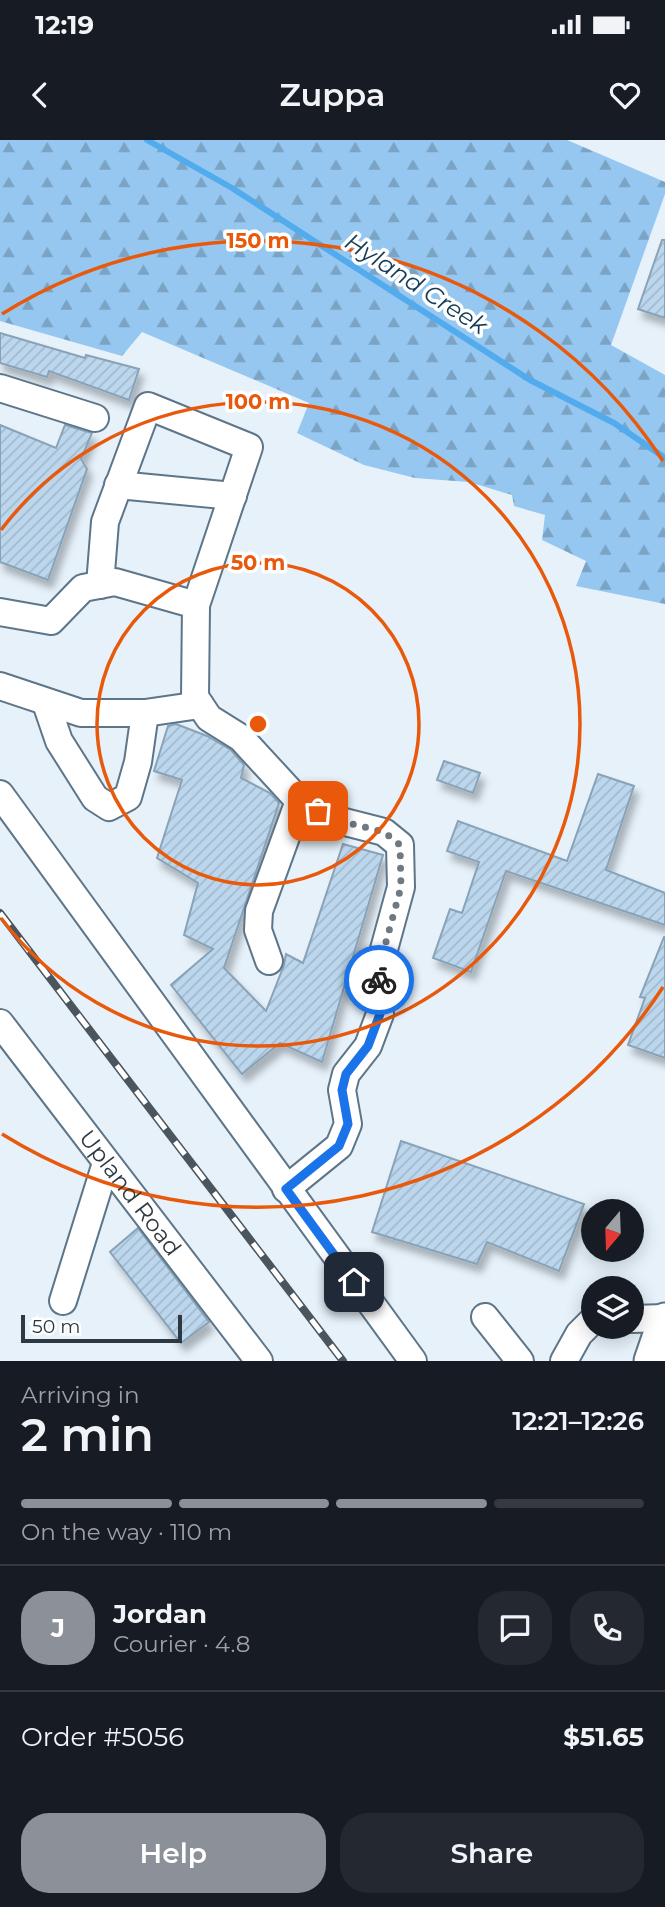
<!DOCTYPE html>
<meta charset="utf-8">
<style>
:root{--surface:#171b24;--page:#242831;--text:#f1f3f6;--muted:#9ea1a6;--line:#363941;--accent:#8c9099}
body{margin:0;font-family:Montserrat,sans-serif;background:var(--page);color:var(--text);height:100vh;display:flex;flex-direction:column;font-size:26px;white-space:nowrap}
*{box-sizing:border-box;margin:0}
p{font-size:23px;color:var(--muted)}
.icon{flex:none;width:38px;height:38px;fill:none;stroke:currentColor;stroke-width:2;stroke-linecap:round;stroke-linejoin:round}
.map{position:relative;height:1221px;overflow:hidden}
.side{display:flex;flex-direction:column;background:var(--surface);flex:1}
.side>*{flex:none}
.needle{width:46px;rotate:199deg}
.buttons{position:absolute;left:581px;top:1059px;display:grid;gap:14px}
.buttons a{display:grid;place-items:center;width:63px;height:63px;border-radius:50%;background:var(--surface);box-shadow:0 4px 18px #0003;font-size:35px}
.scale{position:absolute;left:21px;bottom:18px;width:161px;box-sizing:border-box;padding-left:7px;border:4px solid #2d3841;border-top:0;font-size:19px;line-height:24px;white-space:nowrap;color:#2d3841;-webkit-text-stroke:5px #fff;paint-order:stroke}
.pin{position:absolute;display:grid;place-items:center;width:60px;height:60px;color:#fff;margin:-30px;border-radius:14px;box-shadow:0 4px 10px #0006}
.courier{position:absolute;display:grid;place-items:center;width:70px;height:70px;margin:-35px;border:5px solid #1a73e8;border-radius:50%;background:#fff;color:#222;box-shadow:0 2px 9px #0007}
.summary em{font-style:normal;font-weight:600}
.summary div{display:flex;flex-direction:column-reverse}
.summary{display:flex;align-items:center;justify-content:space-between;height:119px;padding:0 21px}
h1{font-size:46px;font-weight:600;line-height:52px}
.bar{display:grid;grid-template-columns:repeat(4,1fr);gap:10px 7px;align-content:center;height:84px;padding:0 21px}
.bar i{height:9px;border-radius:5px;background:var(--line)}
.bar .current{background:var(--accent)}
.bar p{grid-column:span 4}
.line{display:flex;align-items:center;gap:18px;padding:0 21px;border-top:2px solid var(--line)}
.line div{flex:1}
.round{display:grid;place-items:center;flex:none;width:74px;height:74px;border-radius:28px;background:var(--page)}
.primary-button{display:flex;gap:14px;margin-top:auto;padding:14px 21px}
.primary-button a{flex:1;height:80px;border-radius:28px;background:var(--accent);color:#fff;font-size:28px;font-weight:600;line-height:80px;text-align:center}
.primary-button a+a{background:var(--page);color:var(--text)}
.status{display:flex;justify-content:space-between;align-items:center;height:49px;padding:0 35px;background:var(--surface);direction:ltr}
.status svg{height:19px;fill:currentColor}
header{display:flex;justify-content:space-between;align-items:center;height:91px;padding:0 21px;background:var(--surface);font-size:32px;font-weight:600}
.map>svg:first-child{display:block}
.forest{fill:url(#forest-firs)}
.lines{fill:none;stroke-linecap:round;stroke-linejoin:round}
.stream{stroke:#52abed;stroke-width:6}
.building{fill:url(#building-hatch);stroke:#88a2b7;stroke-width:2;filter:url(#shadow)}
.minor-casing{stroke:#5d7589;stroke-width:30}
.major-casing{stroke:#5d7589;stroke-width:37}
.minor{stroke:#fff;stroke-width:26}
.major{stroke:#fff;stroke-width:33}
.rail-casing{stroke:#4a555e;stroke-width:8}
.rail{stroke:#fff;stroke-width:5;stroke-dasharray:16;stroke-linecap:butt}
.done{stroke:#6e7982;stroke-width:7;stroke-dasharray:0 12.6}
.route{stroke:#1a73e8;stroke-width:9}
.ring{fill:none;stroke:#e8590c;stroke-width:3.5}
.labels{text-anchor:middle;stroke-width:7;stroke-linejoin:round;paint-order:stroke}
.street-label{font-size:23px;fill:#2d3841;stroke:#fff}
.water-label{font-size:24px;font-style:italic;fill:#153a55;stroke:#fff}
.centre{fill:#e8590c;stroke:#fff;stroke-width:3.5}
.ring-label{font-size:21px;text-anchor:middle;font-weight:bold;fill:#e8590c;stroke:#fff;stroke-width:7;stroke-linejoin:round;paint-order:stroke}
</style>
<div class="status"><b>12:19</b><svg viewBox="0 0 49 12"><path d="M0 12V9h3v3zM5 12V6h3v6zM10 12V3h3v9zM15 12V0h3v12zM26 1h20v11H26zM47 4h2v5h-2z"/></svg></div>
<header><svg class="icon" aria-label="back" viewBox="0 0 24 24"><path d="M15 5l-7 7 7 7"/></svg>Zuppa<svg class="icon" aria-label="heart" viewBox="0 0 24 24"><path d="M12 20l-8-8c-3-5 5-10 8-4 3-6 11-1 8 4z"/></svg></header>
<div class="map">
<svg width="665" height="1221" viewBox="0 0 665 1221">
<defs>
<pattern id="forest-firs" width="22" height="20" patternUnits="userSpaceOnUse" patternTransform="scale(1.75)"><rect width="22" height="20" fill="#95c7f0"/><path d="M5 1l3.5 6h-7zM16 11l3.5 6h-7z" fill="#7aa3c4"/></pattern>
<pattern id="building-hatch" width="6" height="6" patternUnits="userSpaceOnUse" patternTransform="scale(1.75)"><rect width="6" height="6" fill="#bcd7ed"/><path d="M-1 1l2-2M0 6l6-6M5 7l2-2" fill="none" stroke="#a2b9cc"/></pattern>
<filter id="shadow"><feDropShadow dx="4.5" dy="8" stdDeviation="3.5" flood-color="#0004"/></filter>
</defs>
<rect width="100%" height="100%" fill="#e6f1fa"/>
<path class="forest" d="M0,0H567L665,42V54L611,205L665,235V464L576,446L586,421L542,400L545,375L514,366L512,355L469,342L415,338L364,325L297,293L309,263L142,192L122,216L0,181Z"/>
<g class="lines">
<path class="stream" d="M147,0L232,48L530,240L614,283L665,318"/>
</g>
<path class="building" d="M662,100H665V178L638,169Z
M0,193L85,218L86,215L139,229L129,260L49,231L47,237L0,223Z
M0,285L56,308L65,285L92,293L81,319L87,329L48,440L0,422Z
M176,584L207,596L231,610L244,625L241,638L270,653L279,663L224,828L266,871L284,825L286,814L303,823L343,704L383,715L322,922L280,903L242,934L171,845L213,809L184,795L198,743L157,718L182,640L154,631L168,586Z
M444,621L480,633L473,653L437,640Z
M598,634L634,646L606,730L665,753V785L506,731L471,832L433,818L450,769L462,773L479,722L447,711L458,681L567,721Z
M664,797H665V918L628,905L645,858L640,857Z
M401,1001L584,1064L559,1131L487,1102L477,1124L372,1092Z
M138,1088L209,1182L181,1203L110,1112Z"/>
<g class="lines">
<g class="minor-casing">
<g id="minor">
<path d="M0,248L95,278"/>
<path d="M118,345L233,356"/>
<path d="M100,445L105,382L148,266L249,307L196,465"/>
<path d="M0,472L51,481L83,448L115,442L196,465L195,557L209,578L241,598L299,661L337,680L384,692L400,705L401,747L380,824L378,854L380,874L368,906L346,934L342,950L348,984L339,1006L286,1049"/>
<path d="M0,546L81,573H145L200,565"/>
<path d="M46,563L59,601L95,658L109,667L128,657L138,622L145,573"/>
<path d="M0,654L413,1221"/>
<path d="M269,821L258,790L259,771L299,661"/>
<path id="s1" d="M0,883L259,1221"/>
<path d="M63,1161L106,1023"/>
<path d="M485,1177L520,1221"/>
<path d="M632,1179L665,1178"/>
<path d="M564,1221L579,1194L593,1180"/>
</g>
</g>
<g class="major-casing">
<path id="major" d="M651,1221L665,1180"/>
</g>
<use href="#minor" class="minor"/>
<use href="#major" class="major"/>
<g class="rail-casing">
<path id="rail" d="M0,773L343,1221"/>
</g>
<use href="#rail" class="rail"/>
</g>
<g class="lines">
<path class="done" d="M318,671L337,680L384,692L400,705L401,747L380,824L379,840"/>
<path class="route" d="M354,1142L286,1049L339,1006L348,984L342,950L346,934L368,906L380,874L379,840"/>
</g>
<g class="ring">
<circle cx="258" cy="584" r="161"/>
<path d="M1 390A322 322 0 1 1 1 778"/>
<path d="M663 847A483 483 0 0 1 2 994M2 174A483 483 0 0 1 663 321"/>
</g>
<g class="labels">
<g class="street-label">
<text dy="8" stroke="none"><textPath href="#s1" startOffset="214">Upland Road</textPath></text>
</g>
<g class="water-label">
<text transform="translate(416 144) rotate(33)" y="8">Hyland Creek</text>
</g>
</g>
<circle cx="258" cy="584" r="10" class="centre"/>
<g class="ring-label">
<text x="258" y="108">150 m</text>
<text x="258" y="269">100 m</text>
<text x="258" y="430">50 m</text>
</g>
</svg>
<div class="buttons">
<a><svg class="needle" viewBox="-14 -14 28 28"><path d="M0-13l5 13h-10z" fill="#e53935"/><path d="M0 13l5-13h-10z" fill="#9ea1a6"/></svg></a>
<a><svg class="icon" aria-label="layers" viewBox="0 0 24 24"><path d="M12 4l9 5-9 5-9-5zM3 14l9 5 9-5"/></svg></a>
</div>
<div class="scale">50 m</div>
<div class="pin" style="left:318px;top:671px;background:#ea580c"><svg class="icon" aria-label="bag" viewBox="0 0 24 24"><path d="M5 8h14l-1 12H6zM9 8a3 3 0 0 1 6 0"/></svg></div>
<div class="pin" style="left:354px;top:1142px;background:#1f2937"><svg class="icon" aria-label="home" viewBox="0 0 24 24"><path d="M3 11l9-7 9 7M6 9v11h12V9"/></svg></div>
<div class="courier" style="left:379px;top:840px"><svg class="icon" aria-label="bike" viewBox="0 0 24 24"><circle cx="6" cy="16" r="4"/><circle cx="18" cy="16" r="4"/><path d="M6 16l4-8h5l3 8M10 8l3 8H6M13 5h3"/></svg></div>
</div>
<section class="side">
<div class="summary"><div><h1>2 min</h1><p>Arriving in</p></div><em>12:21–12:26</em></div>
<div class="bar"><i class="current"></i><i class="current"></i><i class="current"></i><i></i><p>On the way · 110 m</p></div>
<div class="line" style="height:126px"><b class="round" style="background:var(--accent);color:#fff">J</b><div><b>Jordan</b><p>Courier · 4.8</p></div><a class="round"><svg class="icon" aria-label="chat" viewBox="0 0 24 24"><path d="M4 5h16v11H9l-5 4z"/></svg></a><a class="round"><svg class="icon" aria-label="phone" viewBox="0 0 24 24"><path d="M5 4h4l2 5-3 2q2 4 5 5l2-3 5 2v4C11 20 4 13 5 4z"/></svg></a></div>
<div class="line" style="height:91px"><div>Order #5056</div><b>$51.65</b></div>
<div class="primary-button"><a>Help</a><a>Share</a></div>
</section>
